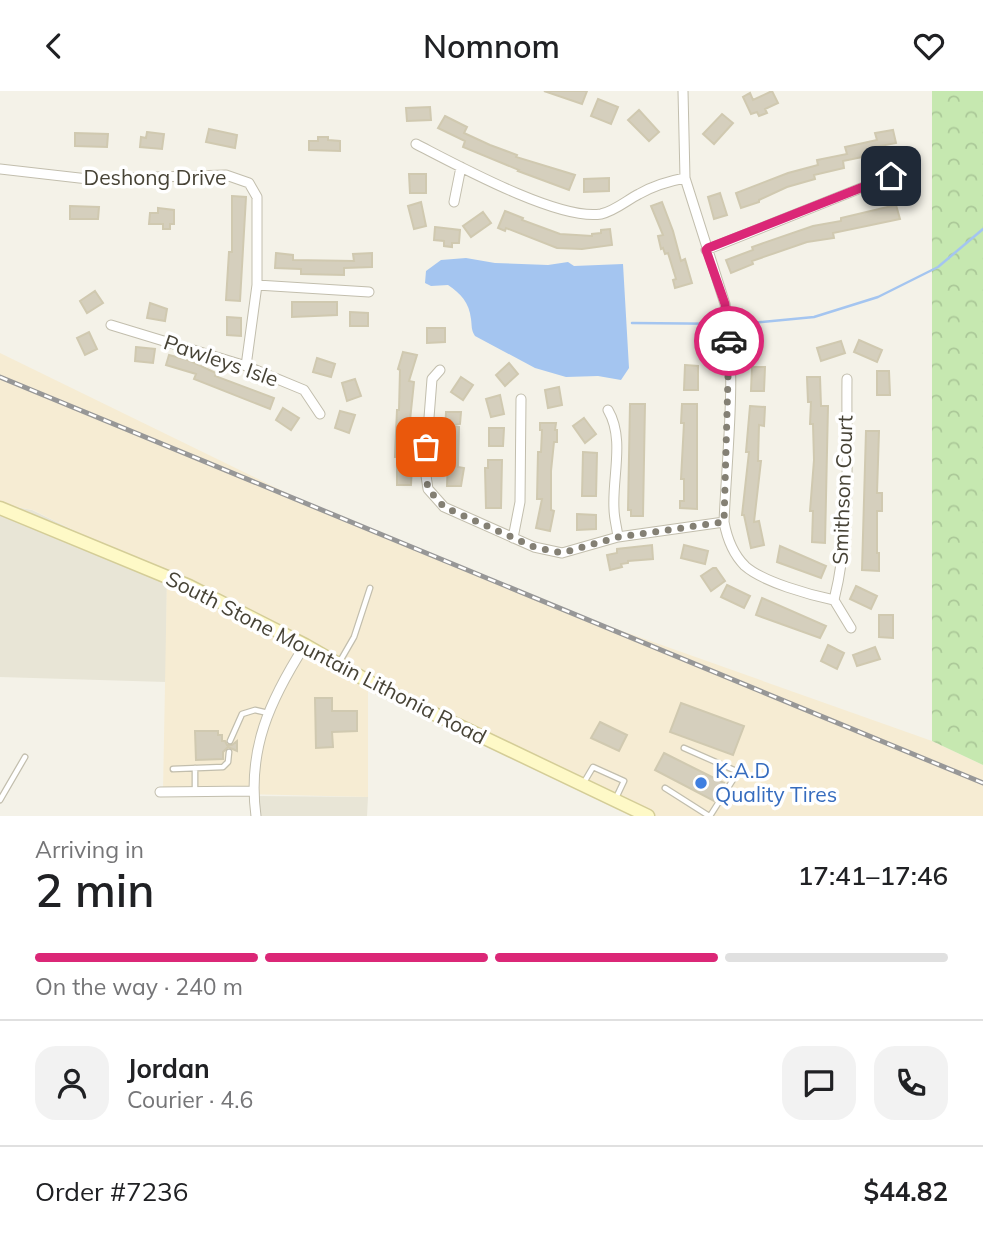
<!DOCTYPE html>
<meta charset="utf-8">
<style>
:root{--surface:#fff;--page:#f2f2f2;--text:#202124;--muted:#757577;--line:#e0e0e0;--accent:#db2777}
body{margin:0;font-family:Mulish,sans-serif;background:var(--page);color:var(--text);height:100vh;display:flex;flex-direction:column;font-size:26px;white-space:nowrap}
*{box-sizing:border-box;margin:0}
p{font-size:23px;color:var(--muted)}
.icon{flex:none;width:38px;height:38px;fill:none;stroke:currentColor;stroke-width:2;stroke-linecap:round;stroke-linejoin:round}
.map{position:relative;height:725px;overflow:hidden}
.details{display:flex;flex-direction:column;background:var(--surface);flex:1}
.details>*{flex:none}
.pin{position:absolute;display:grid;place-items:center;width:60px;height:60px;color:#fff;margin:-30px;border-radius:14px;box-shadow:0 4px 10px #0006}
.courier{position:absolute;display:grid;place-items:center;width:70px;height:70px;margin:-35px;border:5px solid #db2777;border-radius:50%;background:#fff;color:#222;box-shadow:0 2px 9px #0007}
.headline em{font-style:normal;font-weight:600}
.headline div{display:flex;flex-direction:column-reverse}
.headline{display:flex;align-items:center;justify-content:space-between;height:119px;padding:0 35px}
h1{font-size:46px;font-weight:600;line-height:52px}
.bar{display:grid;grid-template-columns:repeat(4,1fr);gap:10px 7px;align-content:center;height:84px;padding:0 35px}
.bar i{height:9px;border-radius:5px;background:var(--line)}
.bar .active{background:var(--accent)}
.bar p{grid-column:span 4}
.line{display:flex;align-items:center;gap:18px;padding:0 35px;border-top:2px solid var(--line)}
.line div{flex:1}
.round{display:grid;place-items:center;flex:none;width:74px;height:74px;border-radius:21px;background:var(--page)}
header{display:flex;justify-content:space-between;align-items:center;height:91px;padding:0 35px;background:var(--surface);font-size:32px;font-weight:600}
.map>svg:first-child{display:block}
.residential{fill:#e8e5d6}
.commercial{fill:#f6ecd3}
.forest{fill:url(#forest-crowns)}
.water{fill:#a4c5f0}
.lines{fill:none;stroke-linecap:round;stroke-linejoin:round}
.stream{stroke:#a4c5f0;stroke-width:2.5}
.building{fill:#d5cfbd;stroke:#d0c9b0;stroke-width:2}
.lane-casing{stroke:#c2bead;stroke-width:7}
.street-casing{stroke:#c2bead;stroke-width:11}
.secondary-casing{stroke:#d4cd97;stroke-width:15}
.lane{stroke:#fff;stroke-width:4.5}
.street{stroke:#fff;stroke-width:9}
.secondary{stroke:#fef9c7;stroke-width:12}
.rail-casing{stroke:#979797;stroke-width:5}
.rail{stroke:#fff;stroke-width:2.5;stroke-dasharray:8;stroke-linecap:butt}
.done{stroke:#848074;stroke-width:7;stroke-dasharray:0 12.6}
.route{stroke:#db2777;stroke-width:9}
.shop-dot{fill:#3f7fe0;stroke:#fff;stroke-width:2.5}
.labels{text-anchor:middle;stroke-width:7;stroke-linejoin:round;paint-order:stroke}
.street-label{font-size:21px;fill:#474336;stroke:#fff}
.shop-label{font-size:21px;fill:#366cbe;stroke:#fff;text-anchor:start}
</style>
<header><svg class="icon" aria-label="back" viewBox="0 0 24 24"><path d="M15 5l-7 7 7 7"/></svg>Nomnom<svg class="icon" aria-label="heart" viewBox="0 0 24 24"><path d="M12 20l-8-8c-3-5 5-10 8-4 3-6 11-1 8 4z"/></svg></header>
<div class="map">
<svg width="983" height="725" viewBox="0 0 983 725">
<defs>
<pattern id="forest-crowns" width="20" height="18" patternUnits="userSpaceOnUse" patternTransform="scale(1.75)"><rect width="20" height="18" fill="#c6e8b0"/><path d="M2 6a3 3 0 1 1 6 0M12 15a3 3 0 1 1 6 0" fill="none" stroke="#abc898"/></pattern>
</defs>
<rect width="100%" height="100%" fill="#f4f2e8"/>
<path class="residential" d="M0,413L32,419L167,485L166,591L0,586Z
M251,705L368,706L367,725H253Z"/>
<path class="commercial" d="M0,262L297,407L528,504L577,524L932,650L983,674V725H637L368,593V706L163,701L167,486L33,419L0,413Z"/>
<path class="forest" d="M932,0H983V674L932,650Z"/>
<path class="water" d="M466,167L495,172L548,174L568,171L574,175L623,173L629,277L621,289L598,285L566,286L535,277L475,245C471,239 472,235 471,228C469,211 461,203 448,194L431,195L425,192L426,180L441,169Z"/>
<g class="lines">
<path class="stream" d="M632,232L740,233L814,226L878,206L938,176L983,138"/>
</g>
<path class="building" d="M544,0H587L582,13Z
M772,0L778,12L765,18L767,22L759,25L757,21L751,23L743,6L750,2L753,9Z
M598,8L618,16L611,33L591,25Z
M430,16L431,29L407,30L406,17Z
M639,19L659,41L649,50L628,29Z
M722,23L733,32L714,53L703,43Z
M445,25L467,36L464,42L490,54L517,64L516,66L575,84L569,99L518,80L519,79L463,56L465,50L438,37Z
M209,38L237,44L235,57L206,51Z
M893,39L896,52L870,57L872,64L843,70L844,77L814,84L815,88L787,96L759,109V111L741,117L736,102L788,82L818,74L817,69L847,63L845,56L877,49L875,42Z
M147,41L164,43L162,58L140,56L141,46L146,47Z
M75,42L108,43L107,56L75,55Z
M318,46H328V49L340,50V60L309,59V50H318Z
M409,83H426V102H410Z
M609,87V100L584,101V88Z
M720,102L727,124L714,128L708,106Z
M232,105L246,106L240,210L226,209L229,161H232Z
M421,111L426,135L414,138L408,115Z
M662,111L673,140L681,170L685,168L692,192L675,197L673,189L676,188L668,162L665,163L663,157L661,158L658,145L663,144L651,115Z
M896,114L900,128L833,142L834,147L807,151L752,170L753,173L731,182L726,169L753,159L752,156L813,135L841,130V127Z
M70,115L99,116L98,128H70Z
M158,117L174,119V133H170V138H163V133H149L150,122H158Z
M505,120L523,127L522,129L560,143L592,145V143L601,142V139L610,138L612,154L582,158L557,157L506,137L505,140L498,137Z
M483,121L491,132L471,146L463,135Z
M435,136L460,139L459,152H452V156L444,155V150L434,149Z
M276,162L293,164V169L354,170L353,163L372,162V176L344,177V184L301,183V178L275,177Z
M95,200L103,212L87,222L80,210Z
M292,211H337V224L292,226Z
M150,212L167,218L165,230L147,227Z
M350,221L368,222V235H350Z
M227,226L241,227V245L227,244Z
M427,237H445V251L427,252Z
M89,241L97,258L85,264L77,247Z
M859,249L882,259L877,271L854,261Z
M841,250L845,262L821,270L817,257Z
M136,256L155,258L153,272L135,270Z
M403,261L417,264L409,290L414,291L409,339V374H412L411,394H397V366H395L397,319H399L400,279L398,278Z
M169,264L188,269L216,282L215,285L274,307L270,318L194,288L196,283L166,274Z
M317,267L335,273L331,286L313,281Z
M509,272L518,283L505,295L496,284Z
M685,274L698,275V299H684Z
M752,276H765L764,300H751Z
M877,280H889L890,304H877Z
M461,286L473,294L463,309L451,301Z
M807,286H820L821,315H828L825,452L812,451L813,420H810L814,369L813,333H810L811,311H808Z
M355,288L361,305L347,310L342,292Z
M559,296L562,314L548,317L545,299Z
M500,304L504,323L491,326L486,308Z
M630,313H645L643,425H631V419H628Z
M682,313H697V418L680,417V410H684V388H681L684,332H681Z
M750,315L765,316L764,335L759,334L758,370H761L754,431L759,430L764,454L751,457L744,424H742L749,361H746Z
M283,317L299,327L291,339L276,329Z
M340,320L355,324L349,342L335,337Z
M446,321H461L460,333L454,334L459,336L458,376L464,377L461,395H447L448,369H444Z
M584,327L596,343L585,352L573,335Z
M540,332H556L555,339H557V351H554L551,380V419L554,420L550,440L536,437L542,408H537L538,361H541L542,339H540Z
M489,337H504L503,355H489Z
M866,340H879L877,402H882V420H877V462H879V480L862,479Z
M583,361L597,362L596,405H582Z
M488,369H502L501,417H486L485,377H488Z
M577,423L596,424V438L577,439Z
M652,454L653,468L628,470V472L621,473L622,476L610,479L607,464L617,462V458Z
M684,454L708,460L705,473L681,467Z
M780,455L826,475L821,487L777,471Z
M713,477H716L725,490L711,500L701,485Z
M727,494L750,505L744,517L721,506Z
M856,495L877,505L871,518L850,508Z
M762,507L826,535L820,547L756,524Z
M879,524H893V547L879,546Z
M828,554L844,562L837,578L821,570Z
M875,556L880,568L857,575L853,564Z
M315,607H332V620H357V640L332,641L333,656L316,657Z
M681,612L744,635L733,664L670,641Z
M600,631L627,644L619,660L591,647Z
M195,640H218V644H222V650H225L227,654H232L237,650V660L228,656L223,661V668L196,669Z
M664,662L724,692L714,710L655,679Z"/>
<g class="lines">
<g class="lane-casing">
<path id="lane" d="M339,572L354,546L370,497
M230,650L242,623L255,619L268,622
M684,657L734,679L736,684L710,725
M195,677V701
M173,678L223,676L228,671L229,661
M583,693L593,676L624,690L615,709
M665,697L709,725
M0,709L25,666"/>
</g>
<g class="street-casing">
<path id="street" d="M683,0L685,87L725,213C737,281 727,361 724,431C727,447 733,463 745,475C763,491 810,504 834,509L851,537
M416,53C457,74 559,130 601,123C615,120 627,109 639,103C653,95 669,90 685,87
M0,78L88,88L226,84L249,92L257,106V194L246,275
M454,111L461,76
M706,159L891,85
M257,194L369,201
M111,234L246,275L304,299L320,323
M440,279L432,288L425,378L428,398L444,416L534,456L562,462L618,446L724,431
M608,319C625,348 612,386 614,418C614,427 617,437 618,446
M513,447L520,411L521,308
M834,509C852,437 846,361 847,288
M160,701L252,700
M256,725C247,658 270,609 305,554"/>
</g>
<g class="secondary-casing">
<path id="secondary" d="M0,417L189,495L305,554L380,597L648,725"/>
</g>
<use href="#lane" class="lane"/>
<use href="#street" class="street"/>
<use href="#secondary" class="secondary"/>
<g class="rail-casing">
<path id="rail" d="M0,286L983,692"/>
</g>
<use href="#rail" class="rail"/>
</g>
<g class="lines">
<path class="done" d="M426,356L425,379L428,398L444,416L534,456L562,462L618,446L724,431L729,250"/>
<path class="route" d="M729,250L725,213L706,159L708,157L891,85"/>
</g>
<circle class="shop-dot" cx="701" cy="692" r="7"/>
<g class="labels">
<g class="street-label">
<text x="155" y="94">Deshong Drive</text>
<text transform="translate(221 270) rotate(19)" y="7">Pawleys Isle</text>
<text transform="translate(843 399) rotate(-88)" y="7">Smithson Court</text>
<text transform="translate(326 567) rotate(27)" y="7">South Stone Mountain Lithonia Road</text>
</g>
<g class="shop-label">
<text x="715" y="687">K.A.D<tspan x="715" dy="24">Quality Tires</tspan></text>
</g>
</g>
</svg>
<div class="pin" style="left:426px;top:356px;background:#ea580c"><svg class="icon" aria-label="bag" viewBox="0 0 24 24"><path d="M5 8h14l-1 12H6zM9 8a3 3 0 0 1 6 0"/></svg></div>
<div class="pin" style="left:891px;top:85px;background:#1f2937"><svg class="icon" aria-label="home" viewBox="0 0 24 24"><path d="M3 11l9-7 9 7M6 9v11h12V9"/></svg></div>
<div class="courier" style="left:729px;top:250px"><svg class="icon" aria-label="car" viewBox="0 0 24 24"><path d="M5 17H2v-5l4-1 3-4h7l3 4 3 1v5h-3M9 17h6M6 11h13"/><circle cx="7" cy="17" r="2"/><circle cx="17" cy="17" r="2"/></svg></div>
</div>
<section class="details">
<div class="headline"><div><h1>2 min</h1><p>Arriving in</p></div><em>17:41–17:46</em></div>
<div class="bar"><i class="active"></i><i class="active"></i><i class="active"></i><i></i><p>On the way · 240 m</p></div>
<div class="line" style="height:126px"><a class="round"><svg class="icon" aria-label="person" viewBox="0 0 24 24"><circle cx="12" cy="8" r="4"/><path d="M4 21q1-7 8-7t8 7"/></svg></a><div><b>Jordan</b><p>Courier · 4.6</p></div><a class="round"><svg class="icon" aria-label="chat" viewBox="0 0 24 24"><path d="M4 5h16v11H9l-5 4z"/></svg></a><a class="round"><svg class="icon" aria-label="phone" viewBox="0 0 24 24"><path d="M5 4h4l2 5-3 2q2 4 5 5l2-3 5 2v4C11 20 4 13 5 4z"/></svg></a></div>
<div class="line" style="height:91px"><div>Order #7236</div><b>$44.82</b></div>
</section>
